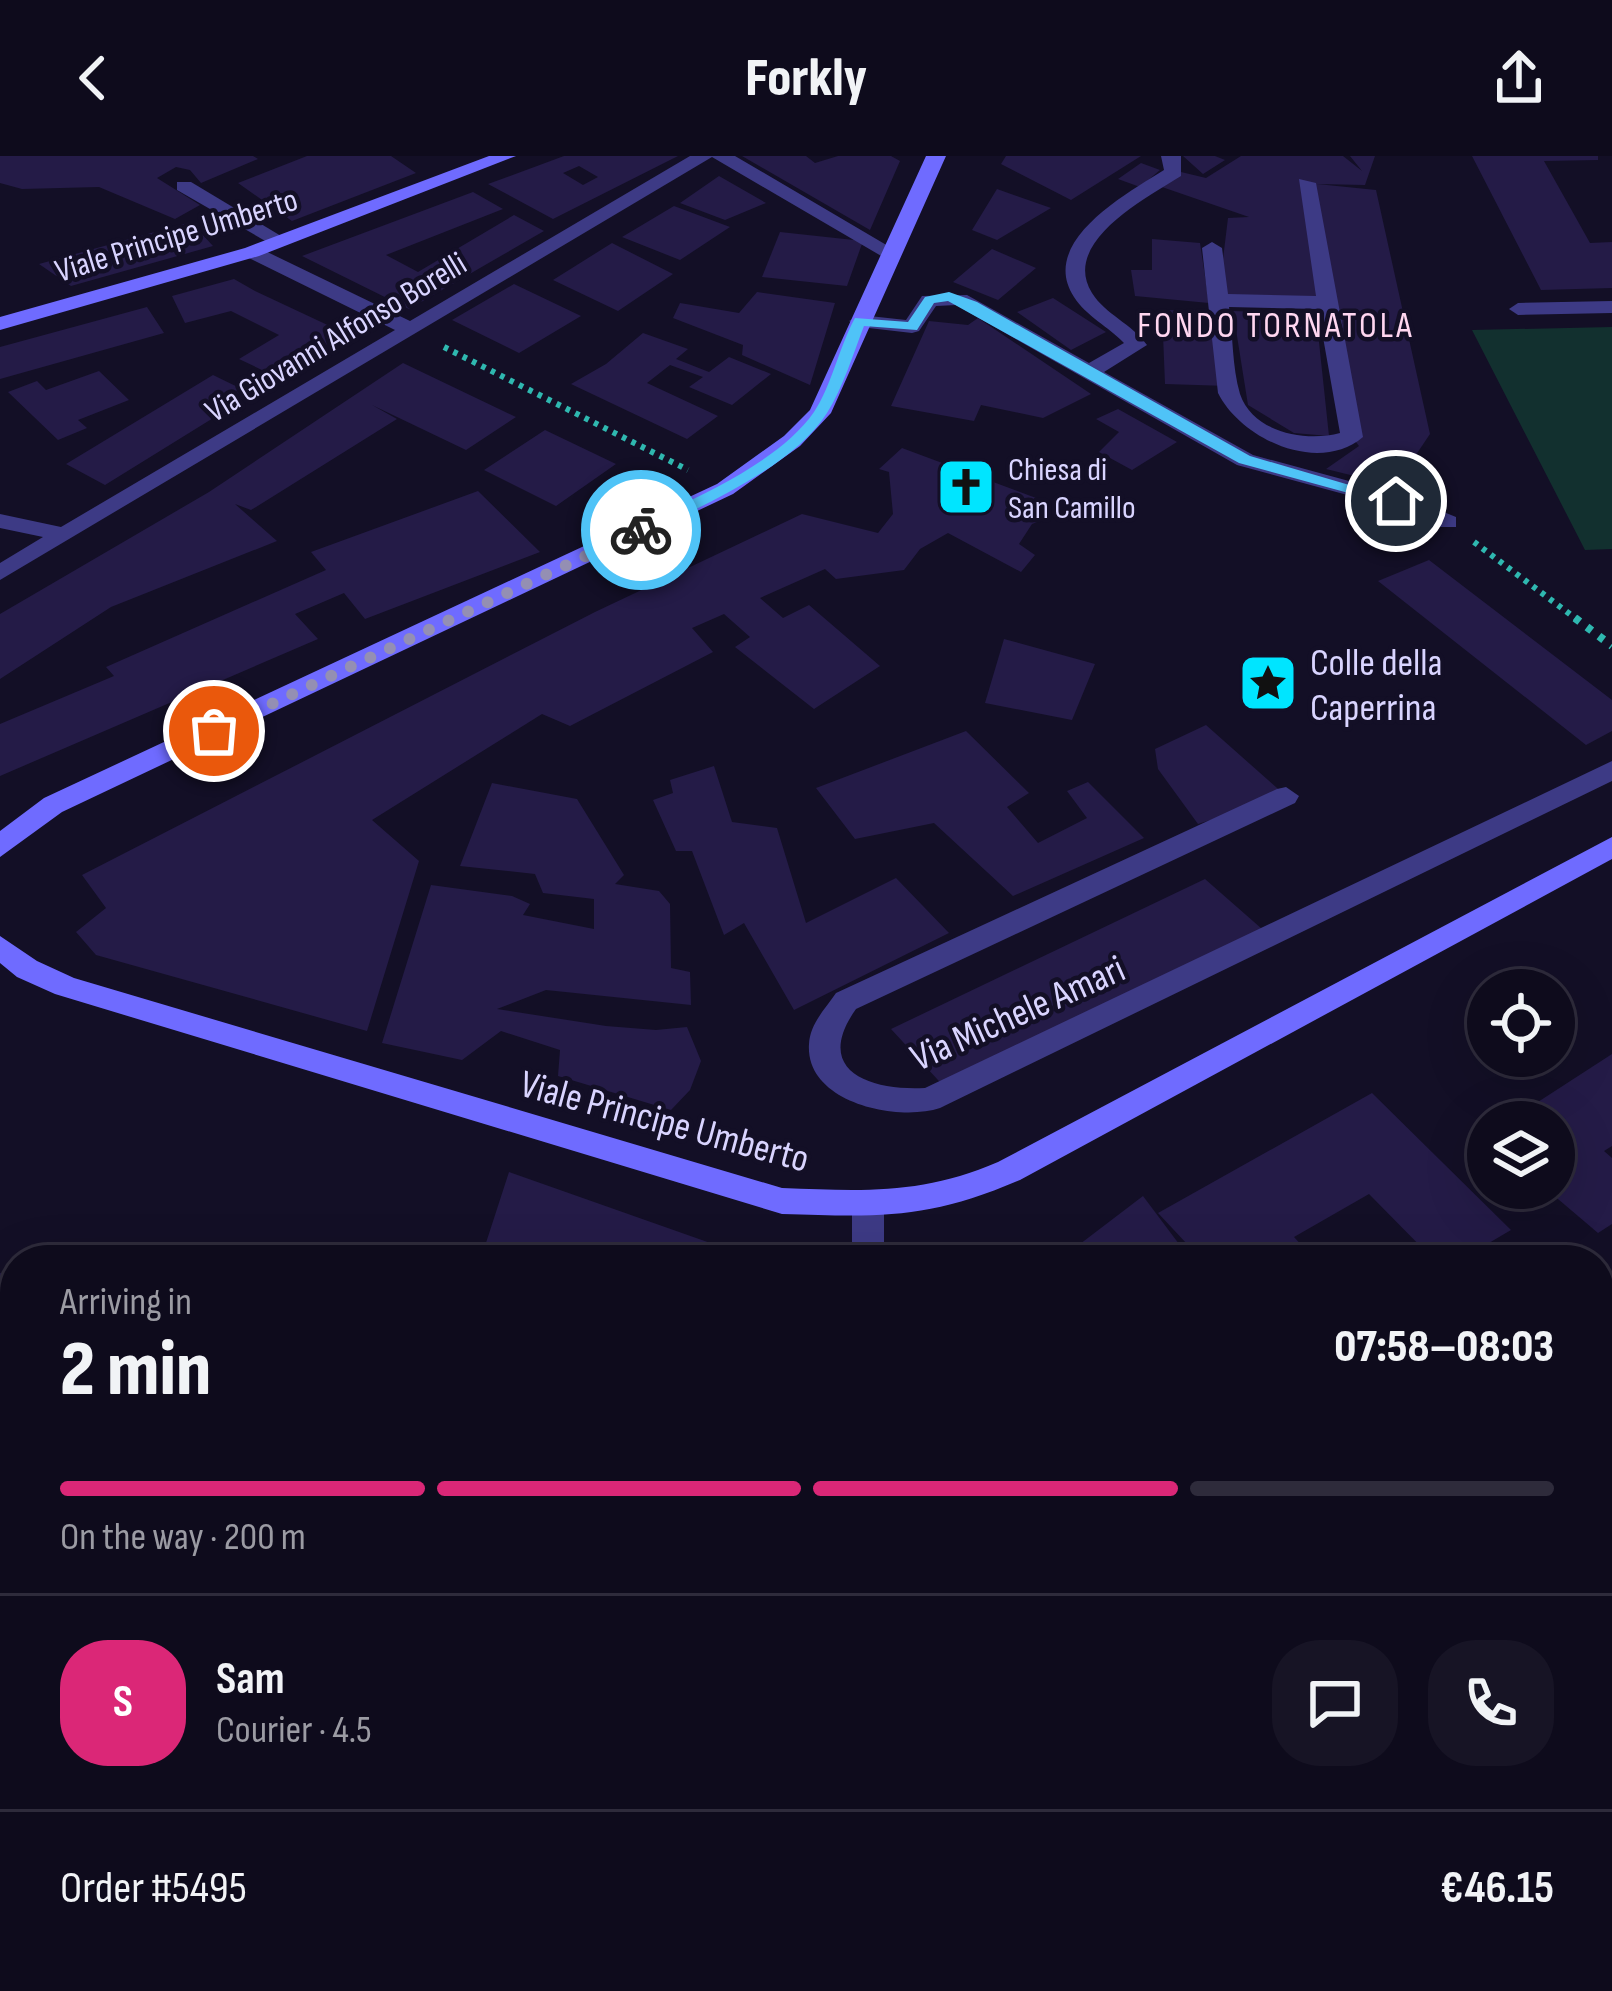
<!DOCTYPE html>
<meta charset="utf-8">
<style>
:root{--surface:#0e0b1c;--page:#171425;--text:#f1f3f6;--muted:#9b9ba3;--line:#2e2b3b;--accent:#db2777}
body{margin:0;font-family:"Sofia Sans Condensed",sans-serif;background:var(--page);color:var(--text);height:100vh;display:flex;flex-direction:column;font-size:45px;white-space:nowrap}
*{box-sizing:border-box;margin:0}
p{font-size:39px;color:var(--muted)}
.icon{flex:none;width:66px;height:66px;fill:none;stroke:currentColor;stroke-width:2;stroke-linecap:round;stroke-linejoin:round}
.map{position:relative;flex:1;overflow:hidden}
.details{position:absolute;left:0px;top:1089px;width:1614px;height:747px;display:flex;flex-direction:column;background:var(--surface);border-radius:48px 48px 0 0;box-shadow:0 12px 48px #0002,0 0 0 3px var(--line)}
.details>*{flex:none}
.tools{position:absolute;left:1467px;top:813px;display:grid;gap:24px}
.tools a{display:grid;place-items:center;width:108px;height:108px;border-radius:50%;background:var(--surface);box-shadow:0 12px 48px #0002,0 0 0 3px var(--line);font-size:60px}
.pin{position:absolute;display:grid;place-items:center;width:102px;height:102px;color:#fff;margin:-51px;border:6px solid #fff;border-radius:50%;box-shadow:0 3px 12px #0007}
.courier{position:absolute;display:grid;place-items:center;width:120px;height:120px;margin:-60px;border:9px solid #4fc3f7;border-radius:50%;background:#fff;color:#222;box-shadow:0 3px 15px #0007}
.summary em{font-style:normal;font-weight:800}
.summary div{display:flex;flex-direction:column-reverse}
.summary{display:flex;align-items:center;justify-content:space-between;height:204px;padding:0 60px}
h1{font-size:78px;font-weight:800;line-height:90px}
.bar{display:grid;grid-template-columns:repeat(4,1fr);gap:18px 12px;align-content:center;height:144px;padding:0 60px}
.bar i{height:15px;border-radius:9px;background:var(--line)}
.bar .selected{background:var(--accent)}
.bar p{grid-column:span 4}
.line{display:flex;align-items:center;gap:30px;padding:0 60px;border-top:3px solid var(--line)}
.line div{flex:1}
.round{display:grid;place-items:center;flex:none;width:126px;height:126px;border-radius:48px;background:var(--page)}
header{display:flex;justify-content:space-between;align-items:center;height:156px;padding:0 60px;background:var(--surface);font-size:54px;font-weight:800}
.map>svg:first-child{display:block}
.green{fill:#12302f}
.building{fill:#241b47;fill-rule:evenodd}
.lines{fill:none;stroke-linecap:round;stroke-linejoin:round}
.path-far2{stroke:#2fb8b0;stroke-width:6;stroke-dasharray:4.5 6;stroke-linecap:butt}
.path-far1{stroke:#2fb8b0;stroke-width:8;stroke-dasharray:6 9;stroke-linecap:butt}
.path{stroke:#2fb8b0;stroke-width:9;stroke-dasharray:8 10;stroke-linecap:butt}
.service{fill:#3d3a85;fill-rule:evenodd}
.pedestrian{fill:#3d3a85;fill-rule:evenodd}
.minor{fill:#3d3a85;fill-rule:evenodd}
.secondary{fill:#6f6bff;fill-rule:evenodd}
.route{fill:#4fc3f7}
.done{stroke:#948fb3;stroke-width:12;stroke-dasharray:0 21.6}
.labels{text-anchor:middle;stroke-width:9;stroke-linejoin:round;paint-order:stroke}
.far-street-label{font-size:33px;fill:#d9d4ff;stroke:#130f26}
.far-poi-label{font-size:33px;fill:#d9d4ff;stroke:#130f26;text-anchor:start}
.far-neighbourhood-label{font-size:36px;letter-spacing:3px;fill:#ffd6f0;stroke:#130f26}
.poi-label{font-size:39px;fill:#d9d4ff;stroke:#130f26;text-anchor:start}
.street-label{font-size:39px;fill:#d9d4ff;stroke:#130f26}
</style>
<header><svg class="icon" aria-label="back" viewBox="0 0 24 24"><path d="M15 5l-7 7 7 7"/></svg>Forkly<svg class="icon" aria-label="share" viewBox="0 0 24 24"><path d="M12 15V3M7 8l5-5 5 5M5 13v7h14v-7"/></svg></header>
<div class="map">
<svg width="1612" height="1835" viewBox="0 0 1612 1835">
<rect width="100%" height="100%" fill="#130f26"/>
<path class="green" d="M1612,171V393L1585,394L1472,174Z
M1612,1691V1835H1381L1372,1821H1599V1694Z
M846,1821H961L964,1835H850Z"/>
<path class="building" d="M0,0H253L258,3L201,27L190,14L176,11L157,22L200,49L175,63L99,31L22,33L0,27Z
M307,0H391L416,17L292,65L238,27Z
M564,0H678L553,63L488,28ZM579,10L598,21L583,29L563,17Z
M742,0H806L815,7L838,0H891L900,5L870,74Z
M1006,0H1141L1071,44L1001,8Z
M1183,0H1215L1225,4L1203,18Z
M1241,0H1343L1362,15L1350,0H1375L1365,29L1317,28L1376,34L1430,278L1395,330L1326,313L1359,290L1352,281L1328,147L1218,144L1228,62L1249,61L1162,31L1181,16L1206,22Z
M1472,0H1598V4L1544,5L1590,87L1612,86V132L1541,134Z
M1141,7L1160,14L1140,31L1118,23Z
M719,20L766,47L725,64L680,47Z
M997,33L1051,52L997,84L972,74Z
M473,36L503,53L386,99L418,116L514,59L544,75L409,153L302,100Z
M674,50L730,71L680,104L622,81Z
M191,66L213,90L71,130L39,108Z
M780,76L863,85L847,130L762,121Z
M1152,83L1200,87L1209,147L1135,140L1131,114H1152Z
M612,87L673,118L618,155L553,124Z
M992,93L1036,112L998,144L953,126Z
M234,123L255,135L351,180L281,223L239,203L279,179L231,155L185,167L172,140Z
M514,128L581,160L519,197L452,164Z
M757,136L835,147L810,229L742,199L743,189L673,162L680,147L739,157Z
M1053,142L1106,176L1071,194L1017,156Z
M147,151L164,177L0,223V191Z
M1162,154L1219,155L1228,230L1165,228Z
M1233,155L1316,158L1329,280L1294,277L1248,249Z
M978,162L1091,238L1043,262L981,249L974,265L891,250L929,165L968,169Z
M643,177L688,193L676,203L709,216L729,201L771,218L732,249L689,231L703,221L670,209L647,227L718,260L687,283L571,228L606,208Z
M403,207L516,261L466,294L372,249L397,263L251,354L235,348L277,385L111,451L0,523V458L209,336Z
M99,215L129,244L78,264L87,272L58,284L8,236L37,225L46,234Z
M213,219L252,238L105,329L66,308Z
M1118,253L1177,286L1132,314L1099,296L1119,276L1096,263Z
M545,274L616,308L556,350L484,314Z
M902,292L1044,345L1049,351L1047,362L1032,368L1019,388L1035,399L1021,416L948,377L920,393L904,414L836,423L825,413L760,442L783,462L809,449L880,510L814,553L735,491L750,481L724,458L692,472L713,496L570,570L542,558L372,664L419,705L367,875L96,799L76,776L106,752L82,719L595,456L802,358L878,377L893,358L889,316L879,313Z
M478,335L540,396L365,463L344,437L295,458L318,483L0,620V568L114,520L106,511L326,414L311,396Z
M1429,404L1612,544V575L1586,589L1378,425Z
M1004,483L1095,508L1072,564L985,547Z
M1206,569L1286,640L1198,668L1158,613L1155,593Z
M966,575L1029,637L1007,651L1038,687L1087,662L1067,635L1088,626L1144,682L1013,740L934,667L855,683L816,632Z
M714,610L732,666L777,672L806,767L896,722L949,777L794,854L744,767L724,779L692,695H676L653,644L673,637L670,624Z
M492,627L577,643L624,719L615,728L659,735L670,748L671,812L690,816L691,849L546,834L497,853L606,870L656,874L687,871L701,905L690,934L671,954L558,920L560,894L501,875L462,904L382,887L431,729L512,740L530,748L523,759L594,773V743L543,737L535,718L460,710Z
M1205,723L1270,780L949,936L891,873Z
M1612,898V990L1604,995L1612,1002V1068L1598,1077L1545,1032H1554V966H1507Z
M1372,937L1511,1074L1460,1104H1434L1369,1038L1294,1081L1315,1104H1202L1158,1057Z
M509,1016L733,1095L736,1104H521L484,1093Z
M1143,1040L1191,1104H1059Z
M78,1090L125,1094L122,1104H73Z
M0,1117L15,1119V1233L0,1231Z
M1612,1218V1308L1599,1311V1220Z
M0,1308L15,1309V1382L0,1380Z
M1612,1369V1425L1599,1399V1372Z
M0,1415L15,1417V1497L0,1496Z
M15,1602V1717L8,1736L15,1737V1821H197L193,1835H0V1628Z
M321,1821H503L501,1835H318Z
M506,1821H769L773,1835H504Z
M1128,1821H1270L1277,1835H1113L1110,1829Z"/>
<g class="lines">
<path class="path-far2" d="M444,191L688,314
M1474,386L1579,465"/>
<path class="path-far1" d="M1575,462L1612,490"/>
<path class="path" d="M1599,1757L1612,1755
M1406,1821L1414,1835
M239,1835L242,1821"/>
<path class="service" d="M1612,145V157L1518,159L1509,153L1518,147Z"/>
<path class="pedestrian" d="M177,26H191L291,86L274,90L177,34Z"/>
<path class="minor" d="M690,0H735L900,97L883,101L712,1L0,424V407L43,381L0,372V358L61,371L395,174L245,100V92H259L410,165Z
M1161,0H1181V20C1148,41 1060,86 1092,137C1105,158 1132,168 1147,189L1104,216L1253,299L1404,340L1456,361V371H1440L1388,350L1237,309L956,149L936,150L919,175L912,177L860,171L849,165L860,159L906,164L922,140L967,139L1089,207L1124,187C1109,171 1086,160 1074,141C1038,86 1126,38 1164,14Z
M1299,23L1316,27L1363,281C1318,319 1241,283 1218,237L1202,92L1212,86L1222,92L1228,138L1316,140ZM1229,151L1318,153L1340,277C1306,286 1253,277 1240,238C1232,211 1233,178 1229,151Z
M1612,605V625L940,952C898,966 805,947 809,888C810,868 825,853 836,837L1277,633L1286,631L1299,640L1295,647L856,853C812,915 870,935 925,932Z
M868,1037L879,1041L884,1050V1104H852V1050L857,1041Z
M0,1268L15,1270V1300L0,1298Z
M0,1537L15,1539V1575L0,1573Z
M985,1821H1025L1028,1835H988Z"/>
<path class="secondary" d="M489,0H516L259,100L0,174V161L245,92Z
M926,0H946L831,257L800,290L733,338L62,656L0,701V675L44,642L717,328L784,280L810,254Z
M1612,681V703L1020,1024C928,1064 880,1061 782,1058L55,838L17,821L0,807V780L37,805L74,822L782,1032C863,1035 922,1039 998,1006Z"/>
</g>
<path class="route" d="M949,136L977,146L1250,300L1404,345L1396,350L1239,307L948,145L934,147L917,174L864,170C853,198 843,232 827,257C793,311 702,350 646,377H635V370C691,344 778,308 814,256C832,229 839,191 855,162L908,166L925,141Z"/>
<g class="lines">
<path class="done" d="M214,575L641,374"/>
</g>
<defs>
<g id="church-square" transform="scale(3)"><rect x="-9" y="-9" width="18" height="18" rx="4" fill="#00e5ff" stroke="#130f26"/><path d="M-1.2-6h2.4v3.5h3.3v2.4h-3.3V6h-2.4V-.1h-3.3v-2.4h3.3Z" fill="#111"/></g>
<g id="sight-square" transform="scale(3)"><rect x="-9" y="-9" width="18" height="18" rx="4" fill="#00e5ff" stroke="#130f26"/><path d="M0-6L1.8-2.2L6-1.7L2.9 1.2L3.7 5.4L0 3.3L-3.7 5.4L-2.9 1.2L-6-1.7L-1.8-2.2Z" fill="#111"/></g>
</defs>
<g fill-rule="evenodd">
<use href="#church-square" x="966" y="331"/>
<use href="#sight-square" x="1268" y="527"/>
</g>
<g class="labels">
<g class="far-street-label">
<text transform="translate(176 78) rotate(-17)" y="12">Viale Principe Umberto</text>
<text transform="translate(335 180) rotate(-31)" y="12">Via Giovanni Alfonso Borelli</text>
</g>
<g class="far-poi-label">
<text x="1008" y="324">Chiesa di<tspan x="1008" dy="38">San Camillo</tspan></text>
</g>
<g class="far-neighbourhood-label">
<text x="1276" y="181">FONDO TORNATOLA</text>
</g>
<g class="poi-label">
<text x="1310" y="519">Colle della<tspan x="1310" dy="45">Caperrina</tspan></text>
</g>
<g class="street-label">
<text transform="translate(1017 856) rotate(-24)" y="14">Via Michele Amari</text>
<text transform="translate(665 964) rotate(15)" y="14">Viale Principe Umberto</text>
</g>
</g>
</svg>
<div class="tools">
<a><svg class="icon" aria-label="locate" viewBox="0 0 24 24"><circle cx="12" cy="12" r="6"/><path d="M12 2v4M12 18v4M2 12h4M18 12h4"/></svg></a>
<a><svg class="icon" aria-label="layers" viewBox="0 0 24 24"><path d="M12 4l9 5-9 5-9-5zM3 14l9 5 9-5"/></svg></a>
</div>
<div class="pin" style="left:214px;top:575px;background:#ea580c"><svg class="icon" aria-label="bag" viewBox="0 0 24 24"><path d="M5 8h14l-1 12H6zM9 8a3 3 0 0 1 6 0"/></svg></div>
<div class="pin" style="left:1396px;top:345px;background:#1f2937"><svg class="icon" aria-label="home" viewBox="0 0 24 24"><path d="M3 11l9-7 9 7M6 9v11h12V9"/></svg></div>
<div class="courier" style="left:641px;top:374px"><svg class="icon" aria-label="bike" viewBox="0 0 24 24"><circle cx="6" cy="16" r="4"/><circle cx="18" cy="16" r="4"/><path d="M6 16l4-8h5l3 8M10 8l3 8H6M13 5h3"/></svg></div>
<section class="details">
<div class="summary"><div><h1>2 min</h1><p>Arriving in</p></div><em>07:58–08:03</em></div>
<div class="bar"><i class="selected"></i><i class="selected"></i><i class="selected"></i><i></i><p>On the way · 200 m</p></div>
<div class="line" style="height:216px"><b class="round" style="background:var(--accent);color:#fff">S</b><div><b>Sam</b><p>Courier · 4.5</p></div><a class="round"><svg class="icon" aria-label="chat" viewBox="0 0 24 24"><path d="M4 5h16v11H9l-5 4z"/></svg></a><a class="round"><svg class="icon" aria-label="phone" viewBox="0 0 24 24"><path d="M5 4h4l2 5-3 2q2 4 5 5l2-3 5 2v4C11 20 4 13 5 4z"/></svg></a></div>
<div class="line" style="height:156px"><div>Order #5495</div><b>€46.15</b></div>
</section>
</div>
